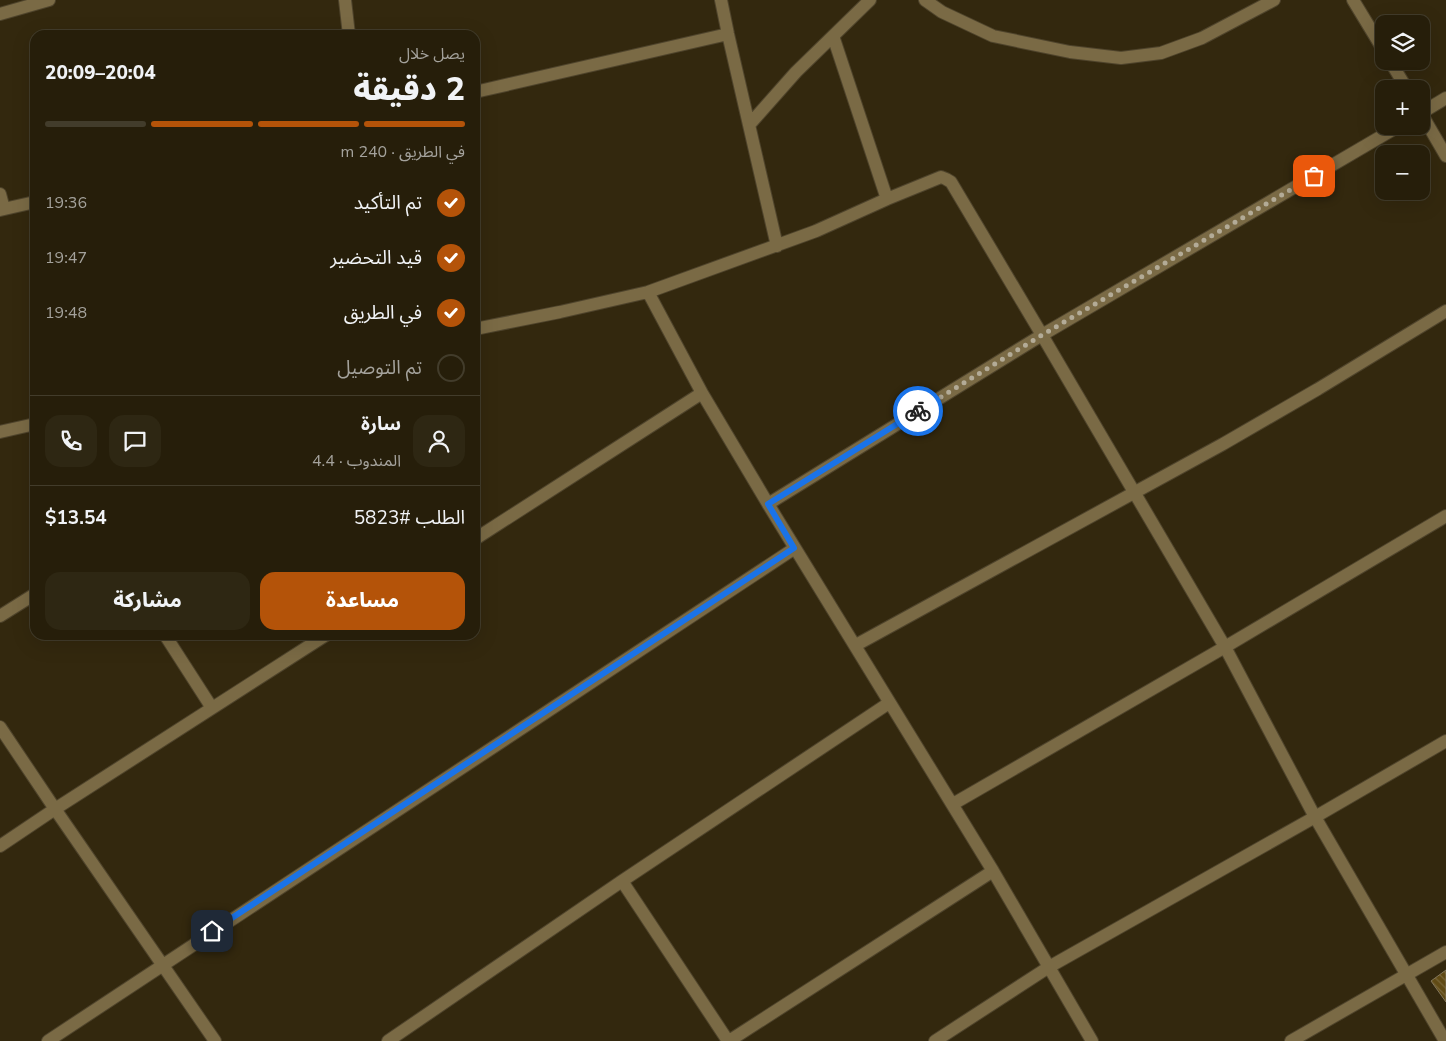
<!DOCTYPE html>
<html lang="ar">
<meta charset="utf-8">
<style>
:root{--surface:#261e0a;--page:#2e2713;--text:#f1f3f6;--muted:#a4a29c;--line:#423c2b;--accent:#b45309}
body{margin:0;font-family:"Nunito Sans","Noto Sans Arabic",sans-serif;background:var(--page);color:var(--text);direction:rtl;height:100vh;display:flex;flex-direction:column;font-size:19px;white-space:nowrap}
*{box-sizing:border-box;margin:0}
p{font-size:16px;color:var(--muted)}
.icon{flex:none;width:28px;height:28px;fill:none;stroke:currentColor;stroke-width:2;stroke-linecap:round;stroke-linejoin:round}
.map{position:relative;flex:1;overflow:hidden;direction:ltr}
.details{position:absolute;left:30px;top:30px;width:450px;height:610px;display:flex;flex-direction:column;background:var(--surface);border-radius:15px;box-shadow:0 5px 20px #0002,0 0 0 1px var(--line);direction:rtl}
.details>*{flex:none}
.tools{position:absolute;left:1375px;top:15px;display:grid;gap:10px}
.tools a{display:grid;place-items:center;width:55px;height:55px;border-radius:10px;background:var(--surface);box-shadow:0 5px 20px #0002,0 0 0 1px var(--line);font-size:25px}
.pin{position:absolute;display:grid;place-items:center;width:42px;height:42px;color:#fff;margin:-21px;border-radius:10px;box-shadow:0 2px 8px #0006}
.courier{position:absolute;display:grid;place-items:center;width:50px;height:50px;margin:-25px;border:4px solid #1a73e8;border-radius:50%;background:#fff;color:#222;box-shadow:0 1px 6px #0007}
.overview em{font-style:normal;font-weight:800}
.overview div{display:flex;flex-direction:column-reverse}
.overview{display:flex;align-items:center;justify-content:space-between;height:85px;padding:0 15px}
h1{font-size:32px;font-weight:800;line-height:38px}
.bar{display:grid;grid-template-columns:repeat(4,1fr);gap:8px 5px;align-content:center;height:60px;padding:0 15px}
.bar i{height:6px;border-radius:4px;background:var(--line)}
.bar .selected{background:var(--accent)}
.bar p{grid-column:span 4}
.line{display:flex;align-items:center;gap:12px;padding:0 15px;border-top:1px solid var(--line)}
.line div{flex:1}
.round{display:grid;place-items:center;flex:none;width:52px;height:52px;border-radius:15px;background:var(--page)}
ol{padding:0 15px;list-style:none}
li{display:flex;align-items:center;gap:15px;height:55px}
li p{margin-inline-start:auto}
li .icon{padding:5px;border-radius:50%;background:var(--accent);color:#fff;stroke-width:4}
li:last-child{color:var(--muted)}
li i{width:28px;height:28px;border:2px solid var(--line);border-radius:50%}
.button{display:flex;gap:10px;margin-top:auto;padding:10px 15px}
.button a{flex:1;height:58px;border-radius:15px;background:var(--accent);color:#fff;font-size:20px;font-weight:800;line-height:58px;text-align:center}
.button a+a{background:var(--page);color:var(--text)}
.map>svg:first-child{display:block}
.building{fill:url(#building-back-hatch);stroke:#817559}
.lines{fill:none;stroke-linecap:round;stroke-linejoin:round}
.street-casing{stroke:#4f442c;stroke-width:14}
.street{stroke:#7a6a45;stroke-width:12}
.done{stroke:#b3ab97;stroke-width:5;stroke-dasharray:0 9}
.route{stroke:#1a73e8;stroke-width:6}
</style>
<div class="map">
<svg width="1446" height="1041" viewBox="0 0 1446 1041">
<defs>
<pattern id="building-back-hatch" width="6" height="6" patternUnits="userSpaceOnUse" patternTransform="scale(1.25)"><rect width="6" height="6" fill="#614b15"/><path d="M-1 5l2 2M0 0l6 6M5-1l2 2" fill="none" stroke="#786537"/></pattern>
</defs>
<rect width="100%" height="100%" fill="#33280e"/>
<path class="building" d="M1446,970V1002L1431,981Z"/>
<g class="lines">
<g class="street-casing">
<path id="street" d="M345,0L349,35
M721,0L728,34L777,246
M925,0L942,12L993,36L1070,52L1121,58L1161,53L1202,38L1274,0
M1353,0L1384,51
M0,14L49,0
M833,36L887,199
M1390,61L1407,89
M475,92L728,34
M1421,113L1446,156
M1421,113L1446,98
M749,125L796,72L870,0
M0,194L4,209
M0,210L35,202
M648,292L702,393L768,504
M475,329L560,312L648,292L816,231L887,199L941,177L946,179L951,182L1042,335L1225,647L1315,817L1445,1041
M0,432L35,424
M475,539L702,393
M0,616L35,594
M165,635L212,708
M856,645L1223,444L1318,389L1446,311
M0,727L55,809L215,1041
M953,804L1225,647L1446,516
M0,846L55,809L326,635
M622,881L728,1041
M48,1041L795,548
M388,1041L622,881L889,703
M729,1041L993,871
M935,1041L1049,967L1315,817L1446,741
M1092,1041L993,871L768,504L1042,335L1399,126
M1291,1041L1446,952"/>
</g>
<use href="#street" class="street"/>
</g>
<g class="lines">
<path class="done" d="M918,411L1042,335L1314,176"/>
<path class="route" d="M212,931L794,548L768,504L918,411"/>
</g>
</svg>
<div class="tools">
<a><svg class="icon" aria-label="layers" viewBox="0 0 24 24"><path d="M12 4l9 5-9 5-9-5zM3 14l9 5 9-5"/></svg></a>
<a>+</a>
<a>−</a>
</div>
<div class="pin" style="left:1314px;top:176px;background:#ea580c"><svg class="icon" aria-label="bag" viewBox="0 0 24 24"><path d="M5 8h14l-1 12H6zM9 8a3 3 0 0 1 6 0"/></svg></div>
<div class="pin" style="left:212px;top:931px;background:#1f2937"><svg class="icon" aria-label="home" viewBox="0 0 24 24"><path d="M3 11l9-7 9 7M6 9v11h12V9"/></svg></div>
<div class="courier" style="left:918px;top:411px"><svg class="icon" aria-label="bike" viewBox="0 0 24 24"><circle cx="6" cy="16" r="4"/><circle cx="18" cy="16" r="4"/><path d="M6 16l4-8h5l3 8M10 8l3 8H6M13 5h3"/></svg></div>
<section class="details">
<div class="overview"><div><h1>2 دقيقة</h1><p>يصل خلال</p></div><em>20:04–20:09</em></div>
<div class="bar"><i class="selected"></i><i class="selected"></i><i class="selected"></i><i></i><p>في الطريق · 240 m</p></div>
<ol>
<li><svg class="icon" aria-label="check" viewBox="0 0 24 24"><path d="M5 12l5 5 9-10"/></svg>تم التأكيد<p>19:36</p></li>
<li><svg class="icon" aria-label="check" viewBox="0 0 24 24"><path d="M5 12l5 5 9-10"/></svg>قيد التحضير<p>19:47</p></li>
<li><svg class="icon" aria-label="check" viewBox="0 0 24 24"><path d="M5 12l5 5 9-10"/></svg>في الطريق<p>19:48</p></li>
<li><i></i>تم التوصيل</li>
</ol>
<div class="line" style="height:90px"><a class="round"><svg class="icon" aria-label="person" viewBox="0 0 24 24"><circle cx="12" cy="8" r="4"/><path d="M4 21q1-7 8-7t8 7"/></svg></a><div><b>سارة</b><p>المندوب · 4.4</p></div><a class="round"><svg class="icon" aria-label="chat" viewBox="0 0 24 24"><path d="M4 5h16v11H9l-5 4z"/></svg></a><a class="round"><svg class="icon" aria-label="phone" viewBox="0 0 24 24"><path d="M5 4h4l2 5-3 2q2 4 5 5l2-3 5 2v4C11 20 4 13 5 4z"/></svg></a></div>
<div class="line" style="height:65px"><div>الطلب #5823</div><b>$13.54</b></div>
<div class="button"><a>مساعدة</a><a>مشاركة</a></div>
</section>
</div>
